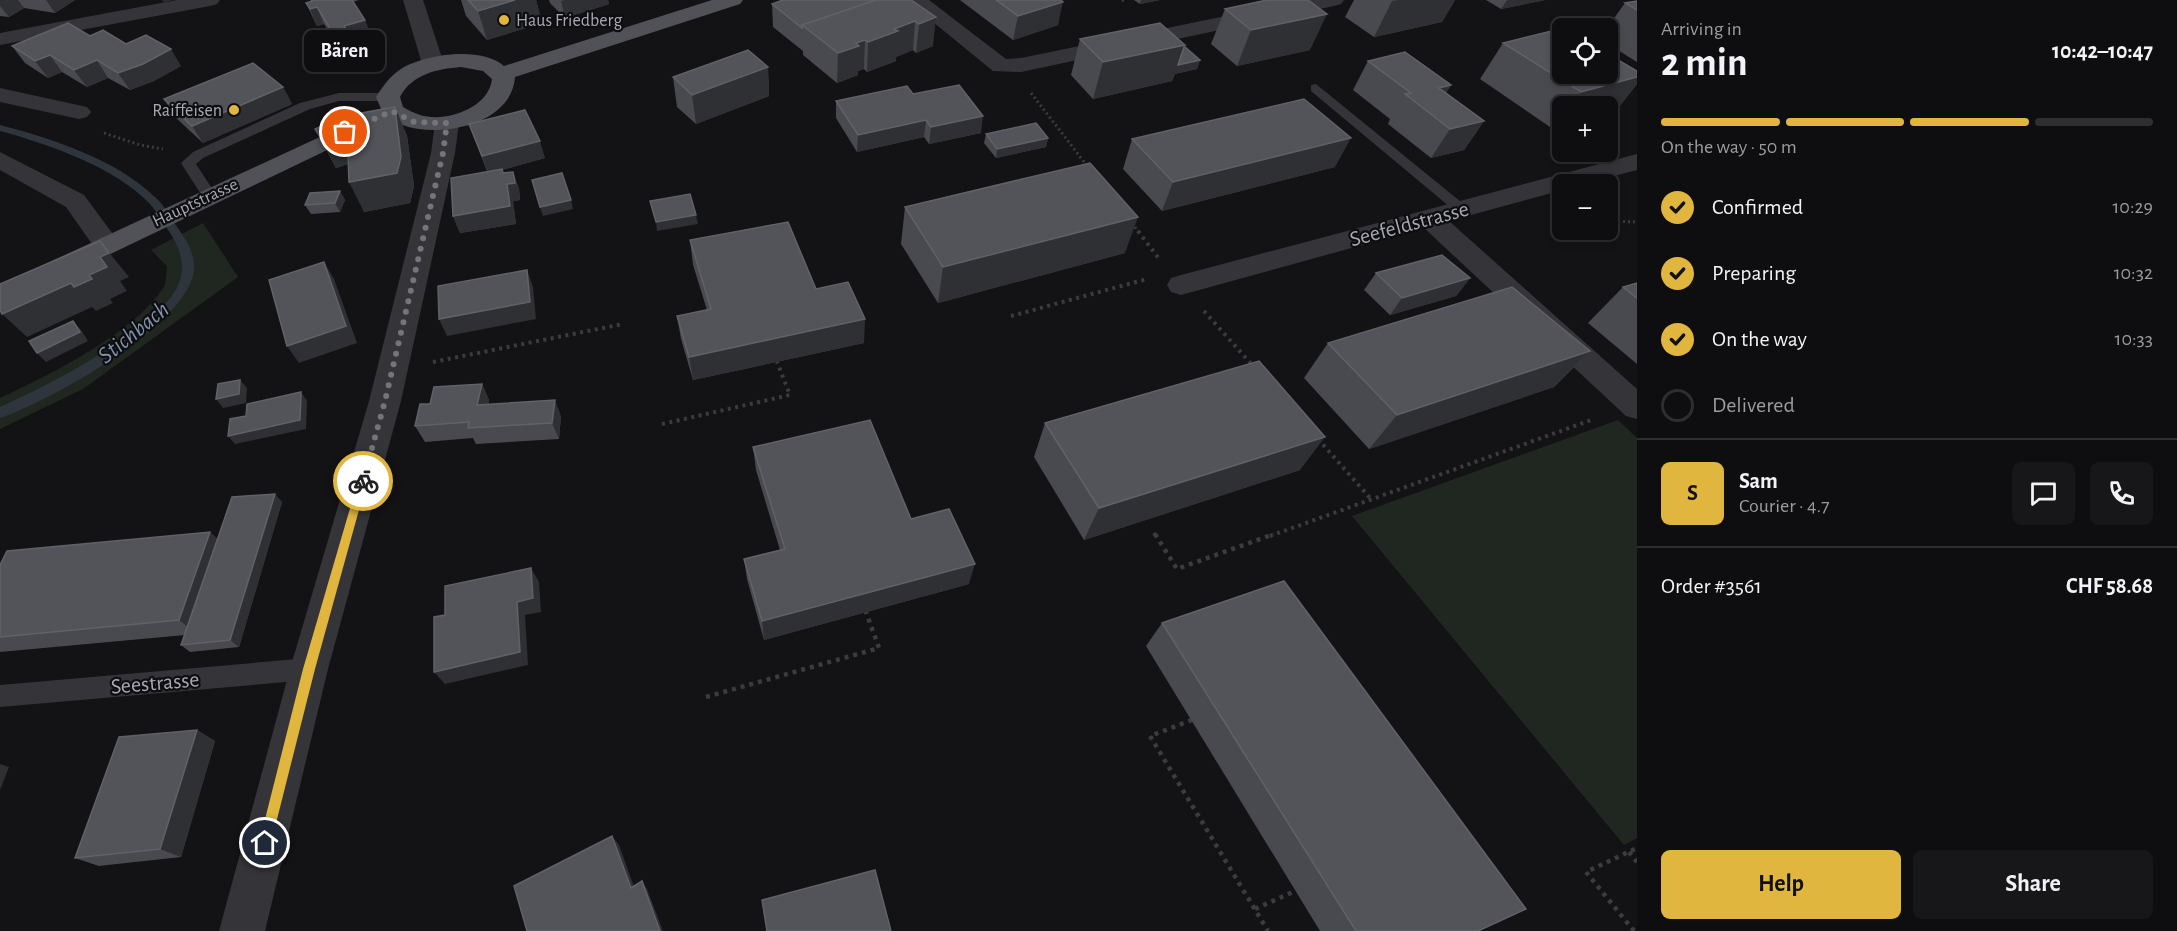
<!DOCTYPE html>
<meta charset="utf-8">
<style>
:root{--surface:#0e0e10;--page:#171719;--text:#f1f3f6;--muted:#9b9c9f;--line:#2e2e30;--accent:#e0b63f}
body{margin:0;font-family:"Alegreya Sans",sans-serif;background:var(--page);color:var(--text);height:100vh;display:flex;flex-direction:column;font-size:22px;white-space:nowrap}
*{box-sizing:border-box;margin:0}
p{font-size:20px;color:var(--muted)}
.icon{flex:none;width:33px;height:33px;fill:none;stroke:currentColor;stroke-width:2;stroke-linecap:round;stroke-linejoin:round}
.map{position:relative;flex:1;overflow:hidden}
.side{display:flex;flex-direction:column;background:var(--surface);width:540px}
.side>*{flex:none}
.buttons{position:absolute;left:1552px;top:18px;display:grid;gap:12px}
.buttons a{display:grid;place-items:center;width:66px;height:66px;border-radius:9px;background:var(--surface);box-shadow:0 3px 9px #0003,0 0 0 2px var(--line);font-size:30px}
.pin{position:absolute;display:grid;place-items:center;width:51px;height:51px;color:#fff;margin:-26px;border:3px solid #fff;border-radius:50%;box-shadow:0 2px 6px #0007}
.courier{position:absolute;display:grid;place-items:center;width:60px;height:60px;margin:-30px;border:4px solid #e0b63f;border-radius:50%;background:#fff;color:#222;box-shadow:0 2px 8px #0007}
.bubble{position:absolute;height:42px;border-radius:9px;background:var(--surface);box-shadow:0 3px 9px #0003,0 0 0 2px var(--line);font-size:20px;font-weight:700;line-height:42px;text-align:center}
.overview em{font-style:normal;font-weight:700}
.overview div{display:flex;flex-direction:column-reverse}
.overview{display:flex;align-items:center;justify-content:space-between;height:102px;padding:0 24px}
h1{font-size:39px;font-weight:700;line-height:45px}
.bar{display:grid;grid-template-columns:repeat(4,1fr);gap:9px 6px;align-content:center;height:72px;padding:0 24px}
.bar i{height:8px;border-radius:4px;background:var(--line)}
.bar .selected{background:var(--accent)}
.bar p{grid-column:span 4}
.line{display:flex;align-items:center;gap:15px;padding:0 24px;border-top:2px solid var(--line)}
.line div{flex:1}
.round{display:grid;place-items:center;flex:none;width:63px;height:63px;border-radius:9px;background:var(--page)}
ol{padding:0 24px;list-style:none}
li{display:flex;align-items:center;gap:18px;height:66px}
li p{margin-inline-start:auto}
li .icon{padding:6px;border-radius:50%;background:var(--accent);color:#111;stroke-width:4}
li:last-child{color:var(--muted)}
li i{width:33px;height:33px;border:3px solid var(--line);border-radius:50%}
.cta{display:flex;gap:12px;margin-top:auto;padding:12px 24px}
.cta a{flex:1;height:69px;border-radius:9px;background:var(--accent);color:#111;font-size:24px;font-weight:700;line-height:69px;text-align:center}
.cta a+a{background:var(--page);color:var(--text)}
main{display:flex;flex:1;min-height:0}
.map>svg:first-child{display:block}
.green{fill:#202721}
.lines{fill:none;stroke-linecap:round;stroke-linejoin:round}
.stream{fill:#2e353c;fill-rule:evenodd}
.path-far2{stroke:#3b3c40;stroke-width:3;stroke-dasharray:2 3;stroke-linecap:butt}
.path-far1{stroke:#3b3c40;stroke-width:4;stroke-dasharray:3 4.5;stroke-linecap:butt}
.path{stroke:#3b3c40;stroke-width:4.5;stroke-dasharray:4 5;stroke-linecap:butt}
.service{fill:#353539;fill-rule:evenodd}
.minor{fill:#353539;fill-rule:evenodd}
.tertiary{fill:#353539;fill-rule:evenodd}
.primary{fill:#515258;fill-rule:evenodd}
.wall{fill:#494a4f}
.shaded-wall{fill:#2f3033}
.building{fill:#53545a;stroke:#606268;stroke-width:1.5}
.route{fill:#e0b63f}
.done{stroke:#73747c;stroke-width:6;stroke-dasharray:0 10.8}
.poi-dot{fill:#e0b63f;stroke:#0e0e10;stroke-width:2}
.labels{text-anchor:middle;stroke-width:4.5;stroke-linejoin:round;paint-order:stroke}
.far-poi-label{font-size:18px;fill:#a6a9b4;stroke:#0e0e10;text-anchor:start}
.far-street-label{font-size:18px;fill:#a6a9b4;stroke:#0e0e10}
.street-label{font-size:22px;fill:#a6a9b4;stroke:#0e0e10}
.water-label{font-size:24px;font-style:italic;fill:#8094ac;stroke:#0e0e10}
</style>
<main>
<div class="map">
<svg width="1637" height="931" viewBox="0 0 1637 931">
<rect width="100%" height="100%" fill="#131315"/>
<path class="green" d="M203,223L238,277L83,389L0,429V398C48,376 134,333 163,288C167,283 166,273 167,266L151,250Z
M1618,420L1637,438V838L1624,845L1352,516Z"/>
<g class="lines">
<path class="stream" d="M0,125C53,139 116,159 156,198C164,205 169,215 175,224C185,238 195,252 194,269C191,323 47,403 0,418V407C54,382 107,355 151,316C162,307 173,298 178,285C187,266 180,247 168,230C162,222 157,212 150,204C115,167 48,144 0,131Z"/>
<path class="path-far2" d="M1122,0L1126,2
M1031,93L1088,167
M104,133L140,145L163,149
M1608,221L1637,222
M1132,223L1139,233"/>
<path class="path-far1" d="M1138,231L1160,260
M1204,311L1253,366
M1011,316L1147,279
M433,362L623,324
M662,424L790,395L777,362
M1318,439L1371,499
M1154,533L1156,536
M1270,536L1594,419"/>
<path class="path" d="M1155,534L1177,569L1274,534
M706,697L879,648L866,612
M1192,720L1150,736L1268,931
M1629,852L1637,862
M1255,909L1295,891
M1634,931L1586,872L1637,848"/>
<path class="service" d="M1316,84L1466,206L1469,209L1466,212H1456L1311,91V85Z
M339,93H388L395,97L388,101H339L310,109L203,158L196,164L217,196L214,199H204L181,163L193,152L300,103Z
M309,658L317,661L320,669L317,677L309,680L0,707V685Z"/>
<path class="minor" d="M177,0H220L217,4L210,6L0,45V33Z
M906,0H929L1006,59L1021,58L1304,0H1344L1341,4L1334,6L1021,72L993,71Z
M0,88L87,107L91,112L87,117L79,119L0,102Z
M447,116L455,118L459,123L455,153L401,401L328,669L265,931H219L290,669L369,401L431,153L435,123L439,118Z
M0,152L84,195L121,245L117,251L107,254L97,251L66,207L0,170Z
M1637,154V170L1583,184H1563V190L1449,221L1637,389V419L1626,416L1424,228L1181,295L1171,292L1167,285L1171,278L1181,275Z"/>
<path class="tertiary" d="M403,0H423L444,64L441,69H425L422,64Z"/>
<path class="primary" d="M712,0H743L740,4L515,77C512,120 455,134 419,129C406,128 395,121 384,116L376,97C383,86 390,76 401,69C425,54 481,46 504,66ZM461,67L483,71L492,79C489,108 446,123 420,115C414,113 408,110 403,107L400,97C412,74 437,69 461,67Z
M363,117L371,119L375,124L371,129L0,307V285Z"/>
</g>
<path class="wall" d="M0,0H75L55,13L24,8L9,17L0,16Z
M310,0H359L353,2L372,37L352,43L355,48L341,52L324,24L317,26L314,20L306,3L311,2Z
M461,0H536L542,23L487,40L466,16Z
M549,0H608L609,4L565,18L550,3Z
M911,0L933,46L916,53L913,50L896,57V61L867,72L864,69L858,71V75L837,83L803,55V51L773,27L772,4Z
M960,0H1061L1058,25L1013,40Z
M1134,0H1160L1140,4Z
M1354,0H1455L1442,22L1374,37L1345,17Z
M1486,0H1545L1501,9Z
M1637,1V62L1608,44V28H1607L1625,3Z
M1225,9L1310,50L1237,66L1211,44Z
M1563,28V74H1608V54L1637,71V84L1615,112L1608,114V106H1563V126L1553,129L1480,79L1503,43L1564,28H1565Z
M90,36L126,44L181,66L154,81L130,90L108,78L87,87L62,72L48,78L25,63L12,46Z
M1080,39L1185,45L1184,47L1200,60L1197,69L1175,74L1172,81L1093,99L1071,75Z
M1368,61L1451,85L1446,93L1484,121L1464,150L1431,158L1388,124L1390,119L1353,90Z
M768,67L769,96L696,124L677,107L673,77Z
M283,87L292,104L203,143L175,117L164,99Z
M913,94L981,133L929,144L924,137L857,152L836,118V101Z
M395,107L407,136L414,186L410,203L364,212L348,164L336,168L315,129Z
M469,124L545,158L502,170L503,173L513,172L519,189L520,200L513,201L516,224L460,233L453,216L487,171Z
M986,134L1048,138L1046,147L996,158L984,143Z
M1132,139L1335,167L1162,211L1123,169Z
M340,191L345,200L340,212L311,214L305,205Z
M905,207L1125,253L938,303L901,244Z
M690,240L816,289L864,343L693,380L681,339L677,316L707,310L693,265Z
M1376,273L1470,278L1456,296L1390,315L1364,290Z
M1637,283V364L1588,323L1623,287Z
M1328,343L1590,351L1554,387L1369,449L1304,378Z
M482,384L489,400L488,405L561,416L559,439L476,444L473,438L425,442L415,426L430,404Z
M1045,423L1300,470L1084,540L1034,457Z
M753,447L911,519L969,584L764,640L747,579L744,559L780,550L756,470Z
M282,502L239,647L190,652L181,645L185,635L0,652V565L218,539Z
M1162,623L1478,931H1320L1146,646Z
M197,730L215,741L181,857L99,866L75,858Z"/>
<path class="shaded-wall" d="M0,0H18L24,8L9,17L0,6Z
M46,0H75L55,13Z
M162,0H174L164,2Z
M515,0H536L542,23L487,40L478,11Z
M565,0H608L609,4L565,18L561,1Z
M1141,0H1160L1140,4Z
M1398,0H1455L1442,22L1374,37L1392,1Z
M1507,0H1545L1501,9Z
M1063,2L1058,25L1013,40L1018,16Z
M317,7L324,24L317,26L310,9Z
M1327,14L1310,50L1237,66L1251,30Z
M936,17L933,46L916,53L919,24Z
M365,20L372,37L352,43L355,48L341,52L334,35L344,26Z
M915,21L913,50L896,57V61L867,72L868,42L894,29Z
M865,40L864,69L858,71V75L837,83L838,53L856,43Z
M1185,45L1178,65L1200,60L1197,69L1175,74L1172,81L1093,99L1103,62Z
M171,49L181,66L154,81L130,90L118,73Z
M50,55L62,72L48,78L35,61Z
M97,60L108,78L87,87L74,70Z
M768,67L769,96L696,124L692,95Z
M1637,77V84L1615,112L1608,114V106H1570L1581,92Z
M1451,85L1433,114L1439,88Z
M283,87L292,104L203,143L192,126Z
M395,107L407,136L414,186L410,203L364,212L349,182Z
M983,116L981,133L929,144L931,127Z
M1563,116V126L1553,129Z
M926,120L924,137L857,152L858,135Z
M1484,121L1464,150L1431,158L1450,129Z
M347,130L361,159L336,168L321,138Z
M1048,138L1046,147L996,158L997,149Z
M1351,138L1335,167L1162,211L1173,182Z
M540,141L545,158L502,170L508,186L507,184L513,172L519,189L520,200L513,201L516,224L460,233L453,216L488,173L482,156Z
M340,191L345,200L340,212L335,203Z
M571,200L573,209L543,216L540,207Z
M696,215L698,224L657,231L656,222Z
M1138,217L1125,253L938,303L943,267Z
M100,241L120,266L129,277L120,281L127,291L110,299L113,303L96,311L92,307L27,337L2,314L89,275L100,257Z
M324,262L334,279L357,343L299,363L287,346Z
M527,270L533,287L536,319L447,336L439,319Z
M1470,278L1456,296L1390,315L1402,298Z
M865,319L864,343L693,380L689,357Z
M73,321L81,330L88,341L46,362L37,353Z
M1590,351L1554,387L1369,449L1397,415Z
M240,380L247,388L246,403L223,408L216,399Z
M482,384L489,400L485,422L477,405Z
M301,392L307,401L306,429L235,444L228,436Z
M555,400L561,416L559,439L552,423Z
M1325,437L1300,470L1084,540L1099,508Z
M275,494L282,502L239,647L230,640Z
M210,532L226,546L197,634L179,620Z
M975,564L969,584L764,640L762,621Z
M531,568L539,582L541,612L525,615L528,665L445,684L434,672L517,602Z
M197,730L215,741L181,857L160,849Z
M0,764L9,767L0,790Z
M612,836L619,845L637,895L631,888Z
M642,881L647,889L663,931H660Z"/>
<path class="building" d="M312,0H352L365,20L344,26L347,31L334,35L317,7L310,9L306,3L313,1Z
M468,0H515L478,11Z
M783,0H876L802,25V28L772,4Z
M876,0H911L936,17L919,24L915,21L894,29L898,31L868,42L865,40L856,43L859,46L838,53L802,25Z
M996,0H1061L1063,2L1018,16Z
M1267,0H1308L1327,14L1251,30L1225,9Z
M1637,1V10L1625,3Z
M68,23L90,36L103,30L126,44L146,35L171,49L143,64L118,73L97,60L74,70L50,55L35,61L12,46Z
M1160,23L1185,45L1103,62L1080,39Z
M1563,28V74H1608V54L1637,71V77L1581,92L1503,43L1564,28H1565Z
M1184,47H1185L1200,60L1178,65Z
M748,50L768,67L692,95L673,77Z
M1405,52L1451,85L1439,88L1484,121L1450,129L1405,94L1411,93L1368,61Z
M253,63L283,87L192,126L164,99Z
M959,85L983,116L931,127L926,120L858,135L836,101L907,86L913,94Z
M1304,99L1351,138L1173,182L1132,139Z
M395,107L401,157L397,173L349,182L347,130L321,138L315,129L345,116Z
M525,110L540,141L482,156L469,124Z
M1036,123L1048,138L997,149L986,134Z
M1090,163L1138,217L943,267L905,207Z
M502,169L503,173L513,172L515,183L507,184L510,206L453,216L451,178Z
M562,173L571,200L540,207L532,180Z
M340,191L335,203L305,205L310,193Z
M690,194L696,215L656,222L650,201Z
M788,222L816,289L848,282L865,319L689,357L677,316L711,309L690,240Z
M100,241L109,253L100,257L107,267L89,275L92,279L74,287L71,283L2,314L0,310V284Z
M1442,255L1470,278L1402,298L1376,273Z
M324,262L346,326L287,346L269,280Z
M527,270L530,302L439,319L438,286Z
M1637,283V298L1623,287Z
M1512,287L1590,351L1397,415L1328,343Z
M73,321L80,332L37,353L29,341Z
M1259,361L1325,437L1099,508L1045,423Z
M240,380L239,394L216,399L218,384Z
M482,384L477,405L555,400L552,423L468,428L469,422L415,426L420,404H430L434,387Z
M301,392L300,420L228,436L230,419L246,416L247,404Z
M870,420L911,519L949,509L975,564L762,621L744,559L785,549L753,447Z
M275,494L230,640L181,645L232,497Z
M210,532L179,620L0,637V565L7,551Z
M531,568L533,598L517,602L520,652L434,672V617L445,615V586Z
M1284,581L1526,909L1478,931H1356L1162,623Z
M197,730L160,849L75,858L119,737Z
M612,836L631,888L642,881L660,931H527L514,886Z
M875,870L891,931H767L762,900Z"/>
<path class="route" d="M363,477L367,481L315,669L271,843L265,849L259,843L303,669L358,481Z"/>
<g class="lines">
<path class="done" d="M345,132L392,111L414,122L447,123L443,153L385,401L363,481"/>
</g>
<g class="poi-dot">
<circle cx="504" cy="20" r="6"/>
<circle cx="234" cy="110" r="6"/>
</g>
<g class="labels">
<g class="far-poi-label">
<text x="516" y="26">Haus Friedberg</text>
<text x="222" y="116" text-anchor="end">Raiffeisen</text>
</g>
<g class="far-street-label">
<text transform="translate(195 202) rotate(-25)" y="6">Hauptstrasse</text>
</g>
<g class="street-label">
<text transform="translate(1409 223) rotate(-15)" y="8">Seefeldstrasse</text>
<text transform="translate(155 682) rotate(-5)" y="8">Seestrasse</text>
</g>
<g class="water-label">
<text transform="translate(133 332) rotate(-39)" y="8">Stichbach</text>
</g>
</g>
</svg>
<div class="buttons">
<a><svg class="icon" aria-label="locate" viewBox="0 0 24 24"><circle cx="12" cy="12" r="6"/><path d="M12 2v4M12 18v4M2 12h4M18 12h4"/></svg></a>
<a>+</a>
<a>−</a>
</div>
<div class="pin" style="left:345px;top:132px;background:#ea580c"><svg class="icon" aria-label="bag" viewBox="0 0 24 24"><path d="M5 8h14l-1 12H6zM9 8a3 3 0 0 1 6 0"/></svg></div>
<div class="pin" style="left:265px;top:843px;background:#1f2937"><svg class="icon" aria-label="home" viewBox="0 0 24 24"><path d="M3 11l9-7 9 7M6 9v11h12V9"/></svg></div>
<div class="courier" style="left:363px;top:481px"><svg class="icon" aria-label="bike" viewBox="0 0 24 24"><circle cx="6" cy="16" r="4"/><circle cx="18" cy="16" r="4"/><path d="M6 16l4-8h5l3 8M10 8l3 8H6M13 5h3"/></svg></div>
<div class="bubble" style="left:304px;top:30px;width:81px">Bären</div>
</div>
<section class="side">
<div class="overview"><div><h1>2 min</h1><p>Arriving in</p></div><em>10:42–10:47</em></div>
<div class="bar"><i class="selected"></i><i class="selected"></i><i class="selected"></i><i></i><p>On the way · 50 m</p></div>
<ol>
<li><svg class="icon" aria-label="check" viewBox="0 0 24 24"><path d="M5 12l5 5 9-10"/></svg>Confirmed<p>10:29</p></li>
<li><svg class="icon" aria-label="check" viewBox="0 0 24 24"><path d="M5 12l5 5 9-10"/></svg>Preparing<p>10:32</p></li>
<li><svg class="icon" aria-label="check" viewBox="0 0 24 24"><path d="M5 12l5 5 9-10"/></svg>On the way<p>10:33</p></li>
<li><i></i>Delivered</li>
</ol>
<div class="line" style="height:108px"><b class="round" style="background:var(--accent);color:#111">S</b><div><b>Sam</b><p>Courier · 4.7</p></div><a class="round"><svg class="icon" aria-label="chat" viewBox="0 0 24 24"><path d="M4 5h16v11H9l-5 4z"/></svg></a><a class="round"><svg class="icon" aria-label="phone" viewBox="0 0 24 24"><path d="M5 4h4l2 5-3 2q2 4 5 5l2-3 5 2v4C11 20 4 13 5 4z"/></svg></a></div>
<div class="line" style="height:78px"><div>Order #3561</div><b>CHF 58.68</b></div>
<div class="cta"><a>Help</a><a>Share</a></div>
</section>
</main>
